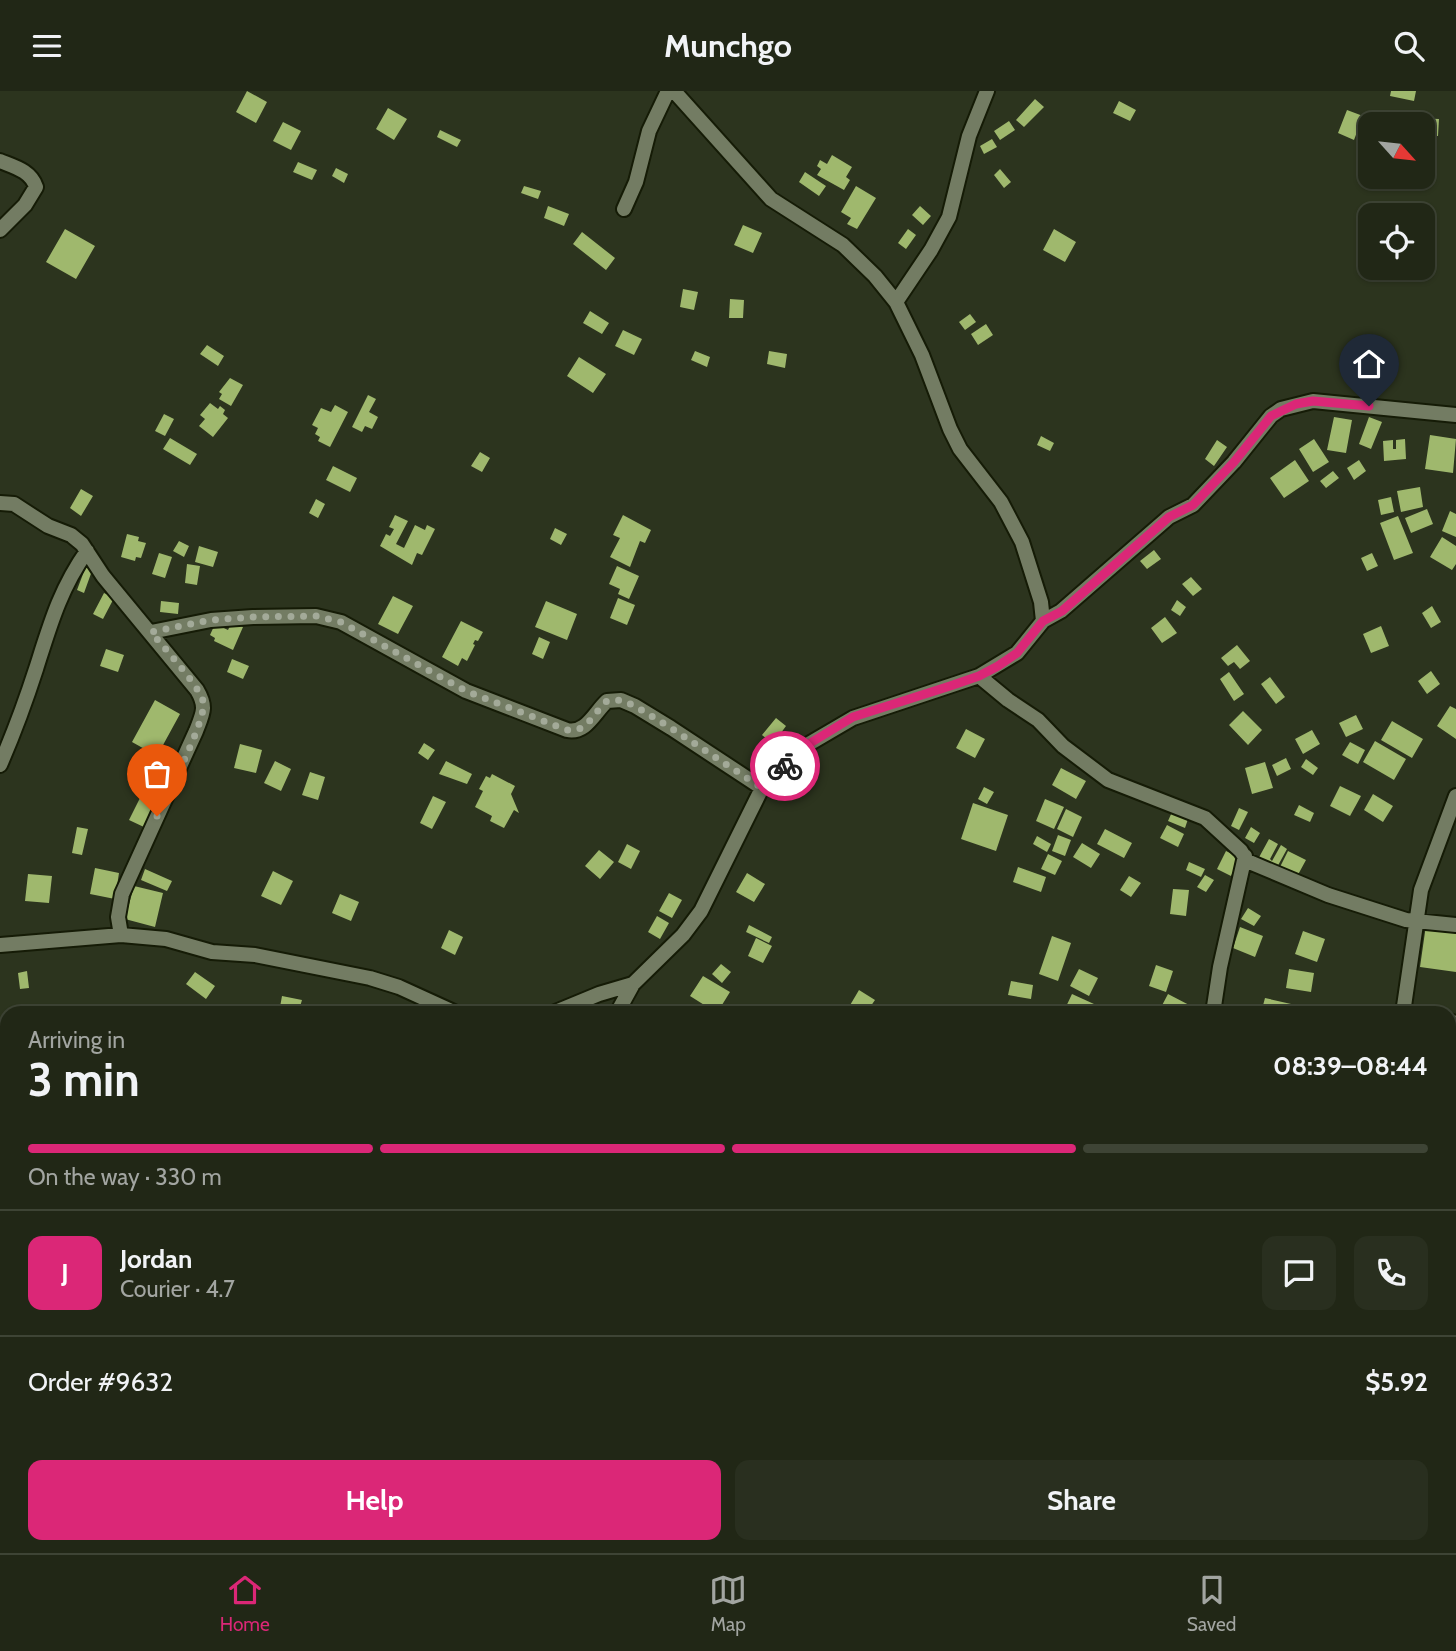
<!DOCTYPE html>
<meta charset="utf-8">
<style>
:root{--surface:#212716;--page:#292f1f;--text:#f1f3f6;--muted:#a2a5a1;--line:#3e4435;--accent:#db2777}
body{margin:0;font-family:Cabin,sans-serif;background:var(--page);color:var(--text);height:100vh;display:flex;flex-direction:column;font-size:26px;white-space:nowrap}
*{box-sizing:border-box;margin:0}
p{font-size:23px;color:var(--muted)}
.icon{flex:none;width:38px;height:38px;fill:none;stroke:currentColor;stroke-width:2;stroke-linecap:round;stroke-linejoin:round}
.map{position:relative;flex:1;overflow:hidden}
.drawer{position:absolute;left:0px;top:915px;width:1456px;height:548px;display:flex;flex-direction:column;background:var(--surface);border-radius:21px 21px 0 0;box-shadow:0 2px 5px #0004,0 0 0 2px var(--line)}
.drawer>*{flex:none}
.needle{width:46px;rotate:117deg}
.controls{position:absolute;left:1358px;top:21px;display:grid;gap:14px}
.controls a{display:grid;place-items:center;width:77px;height:77px;border-radius:14px;background:var(--surface);box-shadow:0 2px 5px #0004,0 0 0 2px var(--line);font-size:35px}
.pin{position:absolute;display:grid;place-items:center;width:60px;height:60px;color:#fff;margin:-72px -30px;border-radius:50% 50% 50% 0;rotate:-45deg;box-shadow:0 0 7px #0007}
.pin .icon{rotate:45deg}
.courier{position:absolute;display:grid;place-items:center;width:70px;height:70px;margin:-35px;border:5px solid #db2777;border-radius:50%;background:#fff;color:#222;box-shadow:0 2px 9px #0007}
.headline em{font-style:normal;font-weight:800}
.headline div{display:flex;flex-direction:column-reverse}
.headline{display:flex;align-items:center;justify-content:space-between;height:119px;padding:0 28px}
h1{font-size:46px;font-weight:800;line-height:52px}
.bar{display:grid;grid-template-columns:repeat(4,1fr);gap:10px 7px;align-content:center;height:84px;padding:0 28px}
.bar i{height:9px;border-radius:5px;background:var(--line)}
.bar .active{background:var(--accent)}
.bar p{grid-column:span 4}
.line{display:flex;align-items:center;gap:18px;padding:0 28px;border-top:2px solid var(--line)}
.line div{flex:1}
.round{display:grid;place-items:center;flex:none;width:74px;height:74px;border-radius:14px;background:var(--page)}
.cta{display:flex;gap:14px;margin-top:auto;padding:14px 28px}
.cta a{flex:1;height:80px;border-radius:14px;background:var(--accent);color:#fff;font-size:28px;font-weight:800;line-height:80px;text-align:center}
.cta a+a{background:var(--page);color:var(--text)}
header{display:flex;justify-content:space-between;align-items:center;height:91px;padding:0 28px;background:var(--surface);font-size:32px;font-weight:800}
.tab-bar{display:flex;justify-content:space-around;align-items:center;height:98px;border-top:2px solid var(--line);background:var(--surface);font-size:19px;color:var(--muted)}
.tab-bar a{display:grid;justify-items:center;gap:4px}
.tab-bar .active{color:var(--accent)}
.map>svg:first-child{display:block}
.building{fill:#9fb86d}
.lines{fill:none;stroke-linecap:round;stroke-linejoin:round}
.minor-casing{stroke:#151b06;stroke-width:18}
.minor{stroke:#737c63;stroke-width:14}
.done{stroke:#a3aa99;stroke-width:7;stroke-dasharray:0 12.6}
.route{stroke:#db2777;stroke-width:9}
</style>
<header><svg class="icon" aria-label="menu" viewBox="0 0 24 24"><path d="M4 6h16M4 12h16M4 18h16"/></svg>Munchgo<svg class="icon" aria-label="search" viewBox="0 0 24 24"><circle cx="10" cy="10" r="6"/><path d="M15 15l6 6"/></svg></header>
<div class="map">
<svg width="1456" height="1462" viewBox="0 0 1456 1462">
<rect width="100%" height="100%" fill="#2c341e"/>
<path class="building" d="M247,0L267,11L256,32L236,21Z
M1391,0H1416L1414,10L1390,5Z
M1035,8L1044,16L1024,36L1016,29Z
M1119,10L1136,19L1130,30L1113,22Z
M388,17L407,28L394,49L376,38Z
M1347,19L1363,25L1354,49L1338,42Z
M1415,27L1439,28L1438,45H1423V33H1415Z
M1009,30L1015,39L1000,49L994,40Z
M283,31L301,40L291,59L273,50Z
M440,39L461,49L457,56L437,46Z
M992,48L997,56L984,63L980,55Z
M832,64L852,76L846,86L850,89L844,99L817,84L821,78L817,75L820,69L827,73Z
M298,71L317,79L312,89L293,81Z
M336,77L348,83L344,92L332,85Z
M1000,78L1011,91L1004,97L994,84Z
M805,81L826,95L819,105L799,91Z
M524,95L541,100L538,108L521,102Z
M856,95L876,107L857,138L847,133L851,127L841,121Z
M548,115L569,123L564,135L544,127Z
M920,115L931,125L923,134L912,124Z
M743,134L762,142L753,162L734,154Z
M65,138L95,155L76,188L46,171Z
M908,138L916,144L906,158L898,152Z
M1054,138L1076,151L1065,171L1043,159Z
M582,141L615,167L606,179L573,153Z
M683,198L698,201L694,219L680,216Z
M730,208L744,209L743,227H729Z
M590,220L609,232L602,243L583,232Z
M970,223L976,231L965,239L959,231Z
M986,233L993,244L978,254L971,243Z
M623,239L642,248L634,264L615,255Z
M207,254L224,265L218,275L200,263Z
M695,260L710,266L707,276L691,269Z
M769,260L787,263L785,277L767,273Z
M579,266L606,283L593,302L567,285Z
M230,287L243,294L231,315L219,308L222,303L219,301Z
M368,304L376,308L369,321L378,326L372,338L365,335L362,341L352,336Z
M210,312L218,318L220,315L225,319L223,323L228,327L213,346L199,335L205,328L200,324Z
M335,314L348,321L330,356L318,350L320,346L315,343L318,337L312,334L321,317L331,321Z
M164,323L174,328L165,345L155,340Z
M1334,326L1352,329L1346,362L1327,359Z
M1369,326L1382,331L1371,358L1359,353Z
M1430,344L1456,348L1453,382L1425,378Z
M1041,345L1054,352L1050,360L1037,354Z
M170,347L197,363L190,374L163,358Z
M1314,348L1329,371L1313,381L1299,358Z
M1405,348L1406,368L1384,370L1383,350L1393,349V358H1396V349Z
M1217,349L1227,356L1214,375L1205,368Z
M480,361L490,367L482,381L471,375Z
M1295,369L1309,390L1284,407L1270,387Z
M1359,369L1366,380L1354,389L1347,377Z
M333,375L357,387L350,401L326,389Z
M1333,380L1339,387L1326,397L1320,390Z
M1420,396L1423,416L1401,421L1397,400Z
M81,398L93,405L81,425L70,417Z
M1391,406L1394,421L1381,424L1378,409Z
M316,408L325,413L318,427L309,422Z
M1427,418L1433,433L1411,442L1405,427Z
M1450,420L1456,423V446L1442,440Z
M395,424L408,430L396,453L404,457L415,434L425,439L427,434L435,438L422,464L417,462L412,474L380,455L386,443L390,445L394,438L389,436Z
M623,424L651,439L645,452L640,450L630,476L610,466L620,447L613,444Z
M1398,425L1413,462L1394,469L1380,432Z
M555,437L567,443L561,454L550,448Z
M127,443L139,446L138,450L146,452L141,467L136,466L135,470L121,466Z
M1442,446L1456,455V473L1452,479L1430,466Z
M179,450L189,455L184,466L173,460Z
M199,455L218,461L213,476L195,471Z
M1154,459L1161,468L1147,478L1140,470Z
M159,462L172,466L165,487L152,483Z
M1372,462L1378,475L1367,480L1361,467Z
M187,473L200,475L197,494L185,492Z
M86,475L93,477L84,502L77,499Z
M617,475L639,485L629,508L618,503L620,498L609,493Z
M1191,486L1202,498L1193,505L1182,493Z
M104,502L114,507L103,528L93,523Z
M393,505L413,515L398,543L378,533Z
M618,507L635,514L627,534L610,527Z
M1177,509L1186,516L1180,525L1171,519Z
M161,510L179,512L178,523L160,521Z
M546,510L577,523L567,549L535,536Z
M1432,515L1441,531L1431,537L1422,522Z
M1165,526L1177,542L1162,552L1151,537Z
M461,530L483,541L478,550L475,549L473,553L475,554L467,570L462,567L458,575L442,566Z
M232,531L243,536L233,559L214,550L215,547L210,544L215,533L228,539Z
M1381,535L1389,555L1371,562L1363,543Z
M539,546L550,551L543,568L532,563Z
M1237,554L1250,570L1240,578L1234,571L1228,575L1221,567Z
M106,558L124,564L118,581L100,575Z
M232,568L249,575L243,588L227,581Z
M1431,580L1440,593L1427,603L1418,590Z
M1229,581L1244,603L1234,610L1220,588Z
M1270,586L1285,606L1276,613L1261,593Z
M155,609L180,623L157,665L132,651Z
M1450,615L1456,618V648L1437,635Z
M1243,620L1262,639L1248,654L1229,634Z
M1356,624L1363,638L1346,646L1339,632Z
M776,627L786,635L773,653L762,644Z
M1392,630L1423,648L1412,667L1381,649Z
M966,638L985,648L975,667L956,657Z
M1312,639L1320,653L1303,663L1295,648Z
M1375,650L1406,668L1394,689L1363,671Z
M1350,651L1365,659L1358,673L1342,664Z
M424,652L435,659L428,669L418,662Z
M240,653L262,659L256,682L234,677Z
M1286,667L1291,678L1277,685L1272,674Z
M1306,668L1318,677L1313,684L1301,676Z
M275,670L291,678L281,700L264,692Z
M446,670L472,683L467,693L439,683Z
M1265,671L1273,697L1252,703L1245,677Z
M1061,677L1086,690L1076,708L1052,694Z
M310,681L325,686L318,709L302,704Z
M492,683L515,695L511,703L519,722L514,719L504,737L490,730L492,725L475,716L483,700L479,698L486,685L490,687Z
M150,687L166,695L146,737L129,729Z
M1340,695L1361,705L1350,725L1330,715Z
M984,696L994,701L987,713L978,708Z
M1373,703L1393,715L1383,731L1364,719Z
M433,705L446,711L432,738L420,732Z
M1045,708L1064,716L1054,738L1036,730Z
M973,712L1008,724L996,760L961,748Z
M1299,714L1314,722L1310,731L1294,724Z
M1239,717L1248,721L1239,739L1231,735Z
M1066,718L1082,726L1073,746L1057,738Z
M1172,721L1188,728L1185,737L1168,730Z
M1167,734L1184,743L1178,756L1160,747Z
M77,736L88,738L82,764L72,762Z
M1251,736L1260,742L1254,752L1245,747Z
M1105,738L1132,752L1124,767L1097,753Z
M1058,744L1071,749L1065,765L1052,760Z
M1037,745L1051,753L1047,761L1033,753Z
M1269,748L1278,753L1270,768L1272,770L1281,754L1287,758L1275,780L1257,770Z
M1082,752L1100,763L1091,777L1073,766Z
M627,753L640,760L631,778L618,771Z
M599,759L614,771L600,788L585,775Z
M1226,760L1240,767L1231,785L1217,778Z
M1288,760L1306,769L1294,791L1277,782Z
M1048,763L1062,770L1055,784L1041,778Z
M1189,771L1205,778L1201,786L1186,779Z
M1018,776L1046,786L1041,801L1013,791Z
M95,777L119,782L115,808L90,803Z
M145,778L172,790L167,800L141,789Z
M273,780L293,790L281,814L261,805Z
M747,782L765,793L754,811L736,801Z
M28,783L52,785L49,812L25,810Z
M1205,784L1214,789L1206,801L1197,796Z
M1129,785L1141,792L1131,806L1120,799Z
M134,795L163,802L155,836L125,828Z
M1173,798L1189,799L1186,825L1170,823Z
M669,802L682,809L672,827L659,820Z
M340,803L359,811L351,830L332,822Z
M1248,817L1261,825L1254,835L1241,828Z
M657,825L669,832L660,848L648,841Z
M749,834L772,846L769,852L746,841Z
M1426,834L1456,838V881L1420,876Z
M1240,836L1263,845L1255,866L1233,857Z
M449,839L463,846L455,864L441,857Z
M1303,840L1325,848L1317,871L1295,863Z
M1052,845L1071,852L1058,890L1039,883Z
M756,847L772,855L763,872L748,865Z
M721,873L731,881L722,892L712,883Z
M1156,874L1173,880L1166,901L1149,895Z
M1079,878L1098,887L1089,905L1070,895Z
M1289,878L1314,882L1311,901L1286,897Z
M27,880L29,897L20,898L18,882Z
M195,881L215,895L206,908L186,893Z
M703,885L730,901L717,922L690,905Z
M1011,890L1033,894L1031,908L1008,904Z
M859,899L875,909L866,922H848L846,921Z
M1072,903L1094,913L1089,922H1063Z
M1168,903L1193,916L1190,922H1158Z
M282,905L302,909L299,919L280,916Z
M1265,907L1300,915L1298,922H1261Z
M1455,1216L1456,1238L1452,1240L1449,1233V1219Z
M2,1282L7,1284V1314L0,1311Z
M229,1456H258L254,1462H225Z"/>
<g class="lines">
<g class="minor-casing">
<path id="minor" d="M674,0L771,108L843,154L875,185L896,211L922,264L950,338L960,358L1001,411L1022,451L1041,511L1043,530
M0,70C15,76 31,80 36,96L25,114L0,139
M624,118L636,91L649,40L668,0
M896,211L931,159L949,126L969,45L987,0
M0,412L14,413L48,435L71,444L82,453L103,485L197,599C207,616 203,622 196,640L122,803L118,826L121,844
M151,541L211,529L253,526L316,525L341,531L466,600L567,639C586,643 594,622 607,610L621,609L635,615L671,637L762,697
M979,585L1008,609L1038,629L1063,655L1108,689L1205,727L1241,760L1247,770L1328,804L1406,829L1456,834
M0,674C13,644 26,609 36,578C50,534 60,498 87,460
M0,854L121,844L166,848L212,861L255,864L370,887L399,896L456,922
M553,922L599,903L633,893
M617,922L633,893L683,844L701,820L762,697L807,654L853,627L979,585L1017,562L1043,530L1061,520L1169,426L1193,414L1234,371L1271,325L1281,318L1313,310L1456,324
M1213,922L1220,876L1245,765
M1403,922L1421,799L1456,705
M1449,930L1456,932
M1449,1052L1456,1056
M0,1254L7,1257
M1449,1271L1456,1275
M1449,1339L1456,1330
M403,1456L409,1462
M1239,1456L1245,1462
M1040,1462L1048,1456
M1357,1462L1361,1456"/>
</g>
<use href="#minor" class="minor"/>
</g>
<g class="lines">
<path class="done" d="M157,725C166,706 208,627 203,610C200,596 162,554 151,541L211,529L253,526L316,525L341,531L466,600L567,639C586,643 594,621 607,610L621,609L635,615L671,637L762,697L785,675"/>
<path class="route" d="M785,675L807,654L853,626L950,595L979,585L998,575L1017,562L1043,530L1062,520L1169,426L1193,414L1234,371L1271,325L1296,313L1313,310L1369,315"/>
</g>
</svg>
<div class="controls">
<a><svg class="needle" viewBox="-14 -14 28 28"><path d="M0-13l5 13h-10z" fill="#e53935"/><path d="M0 13l5-13h-10z" fill="#a2a5a1"/></svg></a>
<a><svg class="icon" aria-label="locate" viewBox="0 0 24 24"><circle cx="12" cy="12" r="6"/><path d="M12 2v4M12 18v4M2 12h4M18 12h4"/></svg></a>
</div>
<div class="pin" style="left:157px;top:725px;background:#ea580c"><svg class="icon" aria-label="bag" viewBox="0 0 24 24"><path d="M5 8h14l-1 12H6zM9 8a3 3 0 0 1 6 0"/></svg></div>
<div class="pin" style="left:1369px;top:315px;background:#1f2937"><svg class="icon" aria-label="home" viewBox="0 0 24 24"><path d="M3 11l9-7 9 7M6 9v11h12V9"/></svg></div>
<div class="courier" style="left:785px;top:675px"><svg class="icon" aria-label="bike" viewBox="0 0 24 24"><circle cx="6" cy="16" r="4"/><circle cx="18" cy="16" r="4"/><path d="M6 16l4-8h5l3 8M10 8l3 8H6M13 5h3"/></svg></div>
<section class="drawer">
<div class="headline"><div><h1>3 min</h1><p>Arriving in</p></div><em>08:39–08:44</em></div>
<div class="bar"><i class="active"></i><i class="active"></i><i class="active"></i><i></i><p>On the way · 330 m</p></div>
<div class="line" style="height:126px"><b class="round" style="background:var(--accent);color:#fff">J</b><div><b>Jordan</b><p>Courier · 4.7</p></div><a class="round"><svg class="icon" aria-label="chat" viewBox="0 0 24 24"><path d="M4 5h16v11H9l-5 4z"/></svg></a><a class="round"><svg class="icon" aria-label="phone" viewBox="0 0 24 24"><path d="M5 4h4l2 5-3 2q2 4 5 5l2-3 5 2v4C11 20 4 13 5 4z"/></svg></a></div>
<div class="line" style="height:91px"><div>Order #9632</div><b>$5.92</b></div>
<div class="cta"><a>Help</a><a>Share</a></div>
</section>
</div>
<nav class="tab-bar">
<a class="active"><svg class="icon" aria-label="home" viewBox="0 0 24 24"><path d="M3 11l9-7 9 7M6 9v11h12V9"/></svg>Home</a>
<a><svg class="icon" aria-label="map" viewBox="0 0 24 24"><path d="M3 6l6-2 6 2 6-2v14l-6 2-6-2-6 2zM9 4v14M15 6v14"/></svg>Map</a>
<a><svg class="icon" aria-label="saved" viewBox="0 0 24 24"><path d="M7 4h10v16l-5-4-5 4z"/></svg>Saved</a>
</nav>
